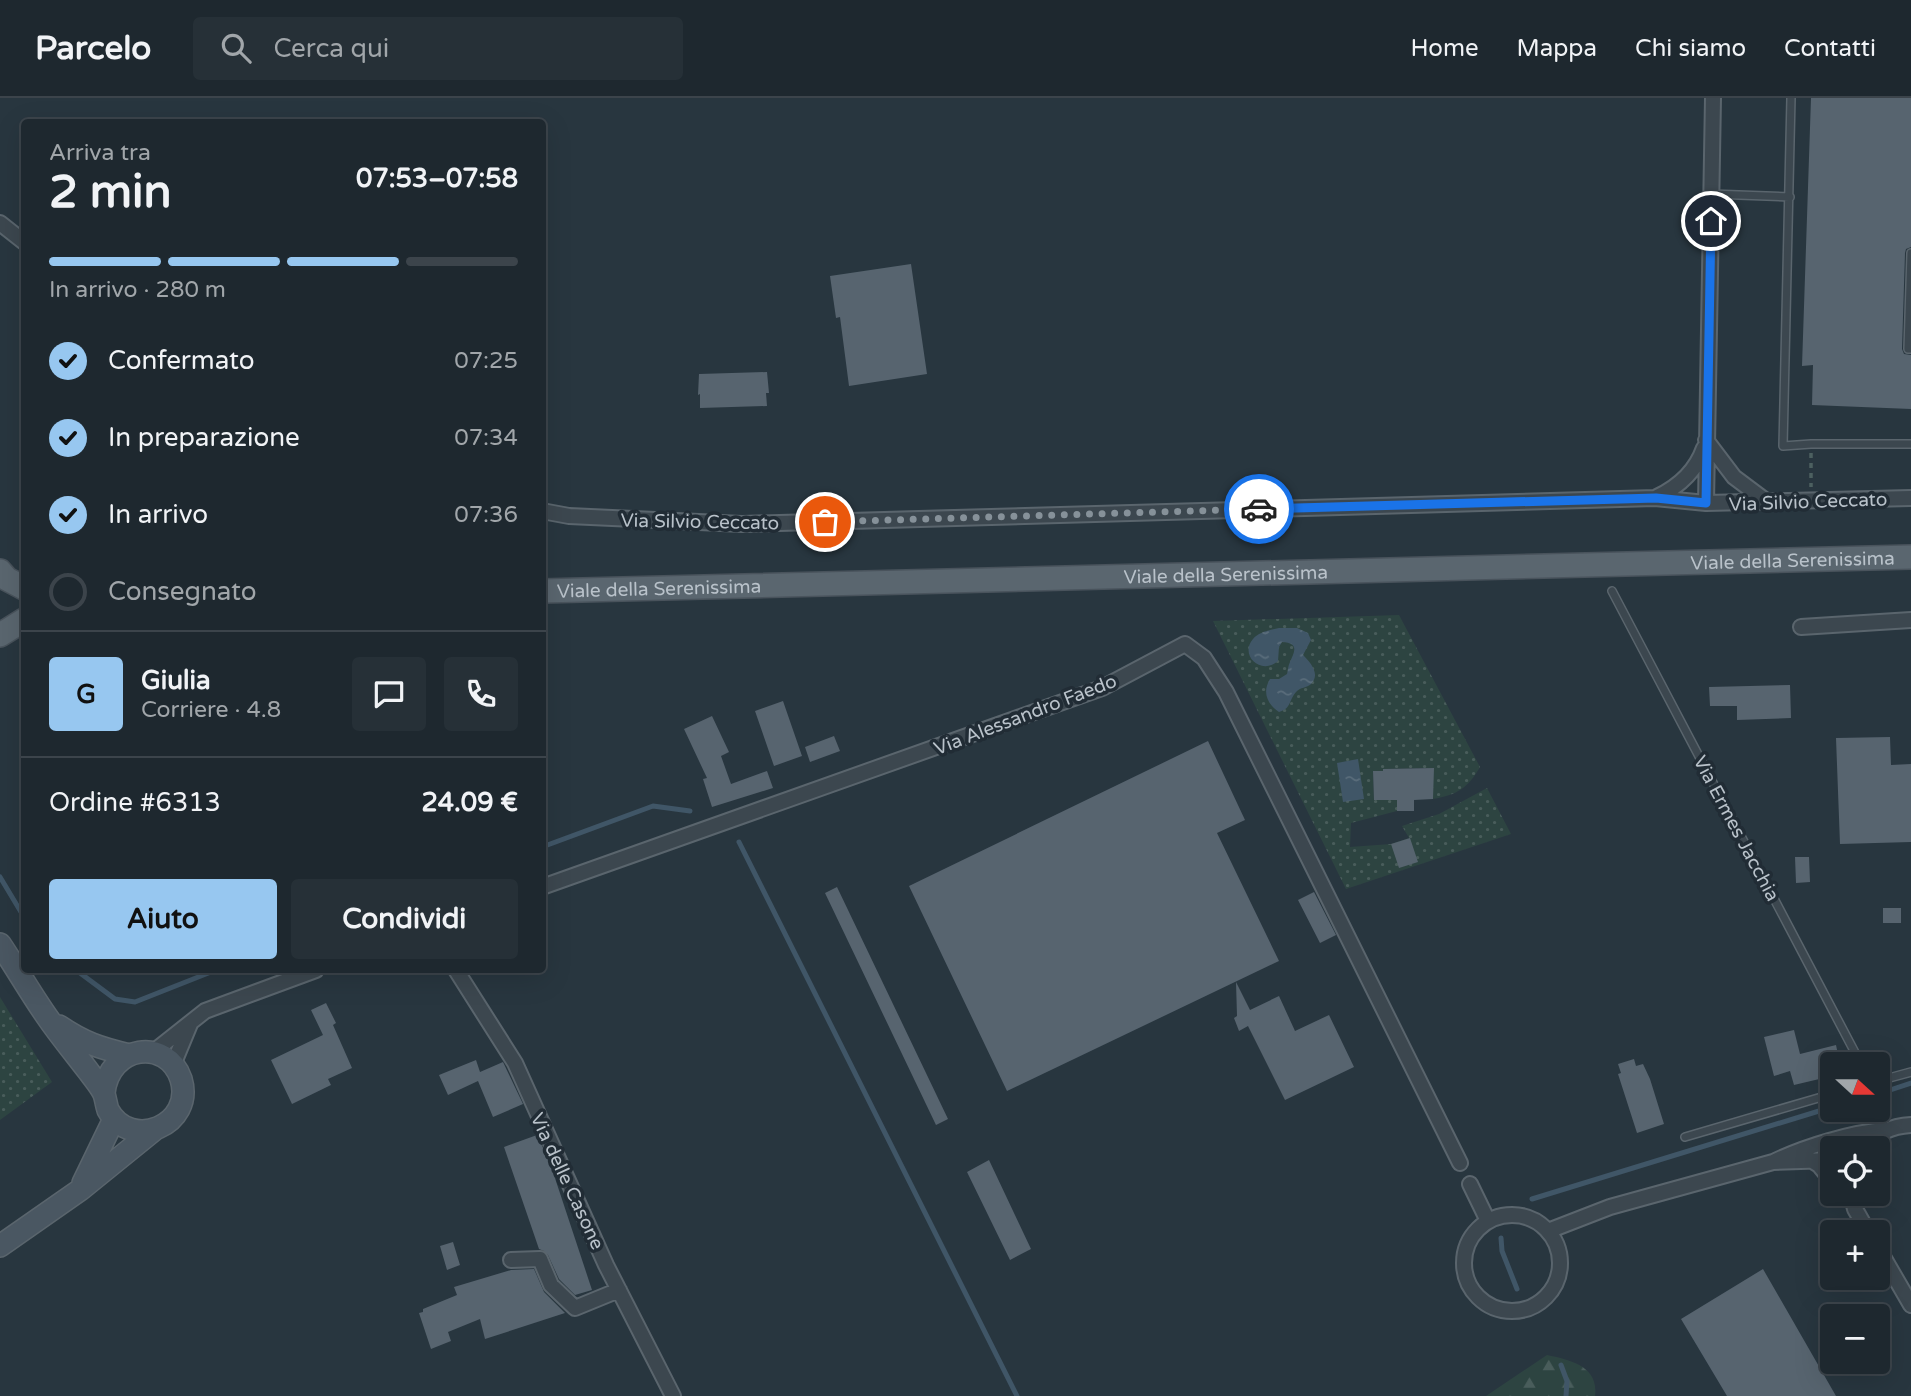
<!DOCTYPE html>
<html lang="it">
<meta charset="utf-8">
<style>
:root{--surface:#1e282f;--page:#263037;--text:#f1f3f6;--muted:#a1a6aa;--line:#3c444b;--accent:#97c7f0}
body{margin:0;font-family:"Varela Round",sans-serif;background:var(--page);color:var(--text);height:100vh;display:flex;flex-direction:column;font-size:26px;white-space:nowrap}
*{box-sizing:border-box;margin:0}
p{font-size:23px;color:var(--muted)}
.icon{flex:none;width:38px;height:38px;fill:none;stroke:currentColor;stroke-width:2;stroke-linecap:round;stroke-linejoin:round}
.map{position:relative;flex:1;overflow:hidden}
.drawer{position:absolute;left:21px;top:21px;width:525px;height:854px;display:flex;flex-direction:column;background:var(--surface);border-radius:7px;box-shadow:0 7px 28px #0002,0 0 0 2px var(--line)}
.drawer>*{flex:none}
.needle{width:46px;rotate:111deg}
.controls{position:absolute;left:1820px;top:954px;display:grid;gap:14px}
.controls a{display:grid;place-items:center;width:70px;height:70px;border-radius:7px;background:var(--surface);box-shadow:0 7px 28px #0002,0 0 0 2px var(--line);font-size:35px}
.pin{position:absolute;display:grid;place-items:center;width:60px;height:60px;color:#fff;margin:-30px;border:4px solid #fff;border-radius:50%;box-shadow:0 2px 7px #0007}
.courier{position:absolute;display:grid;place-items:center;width:70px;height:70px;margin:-35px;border:5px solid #1a73e8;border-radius:50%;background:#fff;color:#222;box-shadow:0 2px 9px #0007}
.headline em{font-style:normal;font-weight:700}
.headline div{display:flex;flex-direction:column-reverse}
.headline{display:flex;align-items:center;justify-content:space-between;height:119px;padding:0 28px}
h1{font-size:46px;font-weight:700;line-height:52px}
.bar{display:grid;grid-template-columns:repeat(4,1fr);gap:10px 7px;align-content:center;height:84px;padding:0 28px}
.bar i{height:9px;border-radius:5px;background:var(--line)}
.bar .active{background:var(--accent)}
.bar p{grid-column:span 4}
.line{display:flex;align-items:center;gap:18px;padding:0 28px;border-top:2px solid var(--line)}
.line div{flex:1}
.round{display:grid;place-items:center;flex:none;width:74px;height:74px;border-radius:7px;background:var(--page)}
ol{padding:0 28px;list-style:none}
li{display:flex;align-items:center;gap:21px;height:77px}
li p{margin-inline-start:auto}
li .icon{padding:7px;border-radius:50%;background:var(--accent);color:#111;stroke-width:4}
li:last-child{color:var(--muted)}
li i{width:38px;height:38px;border:4px solid var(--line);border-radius:50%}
.primary-button{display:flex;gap:14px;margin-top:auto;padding:14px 28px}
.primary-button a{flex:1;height:80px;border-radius:7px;background:var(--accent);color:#111;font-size:28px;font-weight:700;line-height:80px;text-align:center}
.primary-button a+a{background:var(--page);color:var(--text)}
header{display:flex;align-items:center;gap:42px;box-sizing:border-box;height:98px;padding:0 35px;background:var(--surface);border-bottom:2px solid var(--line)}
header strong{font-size:33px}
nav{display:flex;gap:38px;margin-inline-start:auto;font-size:24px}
.search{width:490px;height:63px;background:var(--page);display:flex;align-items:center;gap:18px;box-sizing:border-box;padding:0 24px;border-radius:7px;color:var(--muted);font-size:26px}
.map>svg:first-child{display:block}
.forest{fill:url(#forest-firs)}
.park{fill:url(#park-dots)}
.water{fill:url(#water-ripples)}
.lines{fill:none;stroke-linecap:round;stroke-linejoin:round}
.stream{stroke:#405667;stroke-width:5}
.building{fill:#57646f}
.lane-casing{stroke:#5a656d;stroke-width:10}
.street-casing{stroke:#5a656d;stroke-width:18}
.secondary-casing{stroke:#5a656d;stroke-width:24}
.primary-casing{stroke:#49535c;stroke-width:26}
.path{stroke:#4c6060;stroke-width:3.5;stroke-dasharray:5 5;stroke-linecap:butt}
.lane{stroke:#3c474f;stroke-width:7}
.street{stroke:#3c474f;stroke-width:14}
.secondary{stroke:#4a5762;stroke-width:21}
.primary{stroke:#5a666f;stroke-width:23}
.done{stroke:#869199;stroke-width:7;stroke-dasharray:0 12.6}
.route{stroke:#1a73e8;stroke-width:9}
.labels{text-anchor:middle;stroke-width:7;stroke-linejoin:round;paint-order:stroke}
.street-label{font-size:19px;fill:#b9c2ca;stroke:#212c35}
</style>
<header>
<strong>Parcelo</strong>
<div class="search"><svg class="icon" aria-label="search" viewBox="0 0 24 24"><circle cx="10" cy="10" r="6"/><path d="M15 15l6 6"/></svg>Cerca qui</div>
<nav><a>Home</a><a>Mappa</a><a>Chi siamo</a><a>Contatti</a></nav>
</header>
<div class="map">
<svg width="1911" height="1298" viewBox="0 0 1911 1298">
<defs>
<pattern id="forest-firs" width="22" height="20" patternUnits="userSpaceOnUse" patternTransform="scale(1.75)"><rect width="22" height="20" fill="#2d4441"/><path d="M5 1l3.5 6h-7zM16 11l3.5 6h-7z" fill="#495d5b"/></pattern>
<pattern id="park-dots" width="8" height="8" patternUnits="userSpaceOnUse" patternTransform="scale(1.75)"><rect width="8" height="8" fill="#2d4441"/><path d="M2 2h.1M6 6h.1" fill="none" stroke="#495d5b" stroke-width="1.8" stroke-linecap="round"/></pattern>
<pattern id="water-ripples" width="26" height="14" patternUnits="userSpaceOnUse" patternTransform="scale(1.75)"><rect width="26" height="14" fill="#405667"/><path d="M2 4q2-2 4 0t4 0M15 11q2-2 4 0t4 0" fill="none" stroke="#5a6d7b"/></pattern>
</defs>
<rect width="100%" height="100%" fill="#28363f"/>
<path class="forest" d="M1547,1257C1570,1262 1599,1268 1595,1298H1486Z"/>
<path class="park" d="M1399,517L1480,669C1468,690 1457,697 1433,701V670L1384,671L1383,673H1373L1374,702H1397V713L1351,725L1350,749L1391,746L1409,740L1402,728L1439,716L1487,690L1511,736L1346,791L1213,523Z
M0,899L52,984L0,1022Z"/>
<path class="water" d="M1279,530H1297L1308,535L1311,542L1303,557C1310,564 1321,576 1311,586C1307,590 1300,589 1296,594C1289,602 1291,611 1279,614C1267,606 1262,594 1270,581H1279L1287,576C1288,572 1288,568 1290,564C1295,553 1299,545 1282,544L1279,549L1278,563C1261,578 1239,557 1253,541C1259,534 1270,532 1279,530Z
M1358,661L1364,701L1343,704L1337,665Z"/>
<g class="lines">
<path class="stream" d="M739,744L1017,1298
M542,749L653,708L690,713
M0,779L24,819
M76,872L115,901L135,904L216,872
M1878,996L1911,985
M1532,1101L1832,1009
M1501,1140L1502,1153L1517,1191
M1561,1267L1567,1283L1566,1298"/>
</g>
<path class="building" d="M1811,0H1911V149L1906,151L1905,155L1902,251L1904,256L1911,257V311L1812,307L1813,267L1802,268Z
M911,166L927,276L849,288L840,219L836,220L830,178Z
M767,274L769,295H766L767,308L700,310V296L698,297L699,276Z
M1790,587L1791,620L1737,622V608H1710L1709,589Z
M783,603L802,658L774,668L755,613Z
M712,618L729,654L721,658L731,686L767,673L773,690L712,709L703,681L707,680L684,631Z
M834,638L840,653L810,664L805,649Z
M1890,639L1891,667L1911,666V744L1840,746L1836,640Z
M1208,643L1245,722L1217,735L1279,863L1007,993L909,788Z
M1434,670L1433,701L1414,702V713H1397V702H1374L1373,673H1383V671Z
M1410,740L1418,764L1399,770L1391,746Z
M1795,759H1809L1810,784L1796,785Z
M837,789L948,1021L936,1027L825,795Z
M1314,794L1336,837L1320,845L1298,802Z
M1883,810H1901V825H1883Z
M1236,884L1250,912L1279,898L1295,933L1329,917L1354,969L1285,1002L1248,928L1239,933L1234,920L1237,918Z
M326,905L336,925L333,927L352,970L328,981L331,987L292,1006L271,962L323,937L311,912Z
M1794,932L1800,956L1836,947L1840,966H1832V978L1794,987L1790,973L1774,978L1764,939Z
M1634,961L1636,968L1643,966L1650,981L1664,1026L1637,1035L1618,976L1621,975L1618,966Z
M476,962L480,974L503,964L523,1006L493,1019L478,983L448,997L439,977Z
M537,1037L550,1065L592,1192L575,1197L559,1181L548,1157L544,1153L539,1151L504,1049Z
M989,1062L1031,1151L1010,1162L967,1074Z
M453,1144L460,1167L447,1172L440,1148Z
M534,1171L544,1194L565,1215L485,1241L480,1221L448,1234L451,1243L431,1251L419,1215L423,1214V1211L457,1197L454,1189L511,1172Z
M1763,1171L1836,1298H1727L1681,1221Z"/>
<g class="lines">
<g class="lane-casing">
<path id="lane" d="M1791,0L1783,348L1811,346H1911
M1711,96L1790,99
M1911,155L1908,251H1911
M1612,493L1861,966
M1878,983L1911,974
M1685,1039L1832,996"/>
</g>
<g class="street-casing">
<path id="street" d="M0,125L24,144
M1706,342L1734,379L1766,403
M1657,399C1678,389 1696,373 1704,350
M1706,405L1911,400
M542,413L569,418L742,426L1655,400L1706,405L1713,0
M1801,529L1911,522
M542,789L1102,590L1185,546L1204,560L1226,594L1460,1065
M456,872L515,965L606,1167L673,1298
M152,955L205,913L316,872
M173,967L190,926
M1865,1050C1876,1035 1892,1028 1911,1027
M1811,1062L1819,1067L1832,1083
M1832,1062L1773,1064C1804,1049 1852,1034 1887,1032
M1470,1086L1488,1123
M1851,1096L1855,1111L1868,1134
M1464 1165a48 48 0 1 1 96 0a48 48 0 1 1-96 0Z
M1548,1133L1610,1109L1773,1064
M1878,1150L1911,1207
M511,1162L540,1161L551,1187L575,1210L619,1192"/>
</g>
<g class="secondary-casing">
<path id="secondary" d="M0,846C17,871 32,898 50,923C62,940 76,957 89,974C94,981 101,989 104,996C106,1002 106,1006 108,1012C131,1054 195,1027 181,981C167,939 109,947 104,995
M59,928C84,945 100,950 129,957
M83,1085L114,1021
M0,1148L80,1092L154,1032"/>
</g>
<g class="primary-casing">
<g id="primary">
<path d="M0,473L7,481L24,490"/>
<path id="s1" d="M542,493L1911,459"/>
<path d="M0,537L24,522"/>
</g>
</g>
<path class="path" d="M1811,355V389"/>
<use href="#lane" class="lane"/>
<use href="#street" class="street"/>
<use href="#secondary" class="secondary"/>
<use href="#primary" class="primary"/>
</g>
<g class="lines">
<path class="done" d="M825,424L1259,411"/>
<path class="route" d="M1259,411L1656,400L1706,405L1711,123"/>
</g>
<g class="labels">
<g class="street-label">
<text transform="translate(1808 403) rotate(-2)" y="7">Via Silvio Ceccato</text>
<text transform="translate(700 423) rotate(1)" y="7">Via Silvio Ceccato</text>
<text dy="7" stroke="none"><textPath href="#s1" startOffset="1251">Viale della Serenissima</textPath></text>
<text dy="7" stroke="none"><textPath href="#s1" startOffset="684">Viale della Serenissima</textPath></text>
<text dy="7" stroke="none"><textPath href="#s1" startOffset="117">Viale della Serenissima</textPath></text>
<text transform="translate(1025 616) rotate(-21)" y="7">Via Alessandro Faedo</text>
<text transform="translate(1737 730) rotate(62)" y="7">Via Ermes Jacchia</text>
<text transform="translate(568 1083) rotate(65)" y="7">Via delle Casone</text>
</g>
</g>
</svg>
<div class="controls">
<a><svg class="needle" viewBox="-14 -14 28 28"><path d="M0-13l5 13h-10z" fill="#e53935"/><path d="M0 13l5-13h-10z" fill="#a1a6aa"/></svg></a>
<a><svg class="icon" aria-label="locate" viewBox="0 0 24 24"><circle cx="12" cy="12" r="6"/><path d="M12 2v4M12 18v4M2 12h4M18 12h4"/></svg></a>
<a>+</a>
<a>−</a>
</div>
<div class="pin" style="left:825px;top:424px;background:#ea580c"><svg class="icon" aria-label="bag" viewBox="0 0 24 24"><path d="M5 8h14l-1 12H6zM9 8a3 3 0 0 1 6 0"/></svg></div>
<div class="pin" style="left:1711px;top:123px;background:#1f2937"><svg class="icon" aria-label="home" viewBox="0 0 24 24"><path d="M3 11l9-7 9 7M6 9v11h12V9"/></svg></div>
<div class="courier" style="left:1259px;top:411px"><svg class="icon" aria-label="car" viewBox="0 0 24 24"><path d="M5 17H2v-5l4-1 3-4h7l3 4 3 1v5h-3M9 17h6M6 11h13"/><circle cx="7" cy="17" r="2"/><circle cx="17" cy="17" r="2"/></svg></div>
<section class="drawer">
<div class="headline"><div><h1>2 min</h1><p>Arriva tra</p></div><em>07:53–07:58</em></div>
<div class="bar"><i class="active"></i><i class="active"></i><i class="active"></i><i></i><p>In arrivo · 280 m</p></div>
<ol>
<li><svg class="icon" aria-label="check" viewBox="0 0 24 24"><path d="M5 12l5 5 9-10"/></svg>Confermato<p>07:25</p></li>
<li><svg class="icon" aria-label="check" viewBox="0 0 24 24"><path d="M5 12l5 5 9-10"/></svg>In preparazione<p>07:34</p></li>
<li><svg class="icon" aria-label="check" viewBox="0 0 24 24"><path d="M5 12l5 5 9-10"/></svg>In arrivo<p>07:36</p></li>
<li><i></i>Consegnato</li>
</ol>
<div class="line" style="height:126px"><b class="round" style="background:var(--accent);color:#111">G</b><div><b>Giulia</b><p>Corriere · 4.8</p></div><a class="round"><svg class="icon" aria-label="chat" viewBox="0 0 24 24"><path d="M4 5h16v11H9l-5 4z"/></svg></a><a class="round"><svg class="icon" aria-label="phone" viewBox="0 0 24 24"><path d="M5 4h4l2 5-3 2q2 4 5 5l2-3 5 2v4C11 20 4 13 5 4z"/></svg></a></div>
<div class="line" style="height:91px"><div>Ordine #6313</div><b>24.09 €</b></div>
<div class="primary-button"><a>Aiuto</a><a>Condividi</a></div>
</section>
</div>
